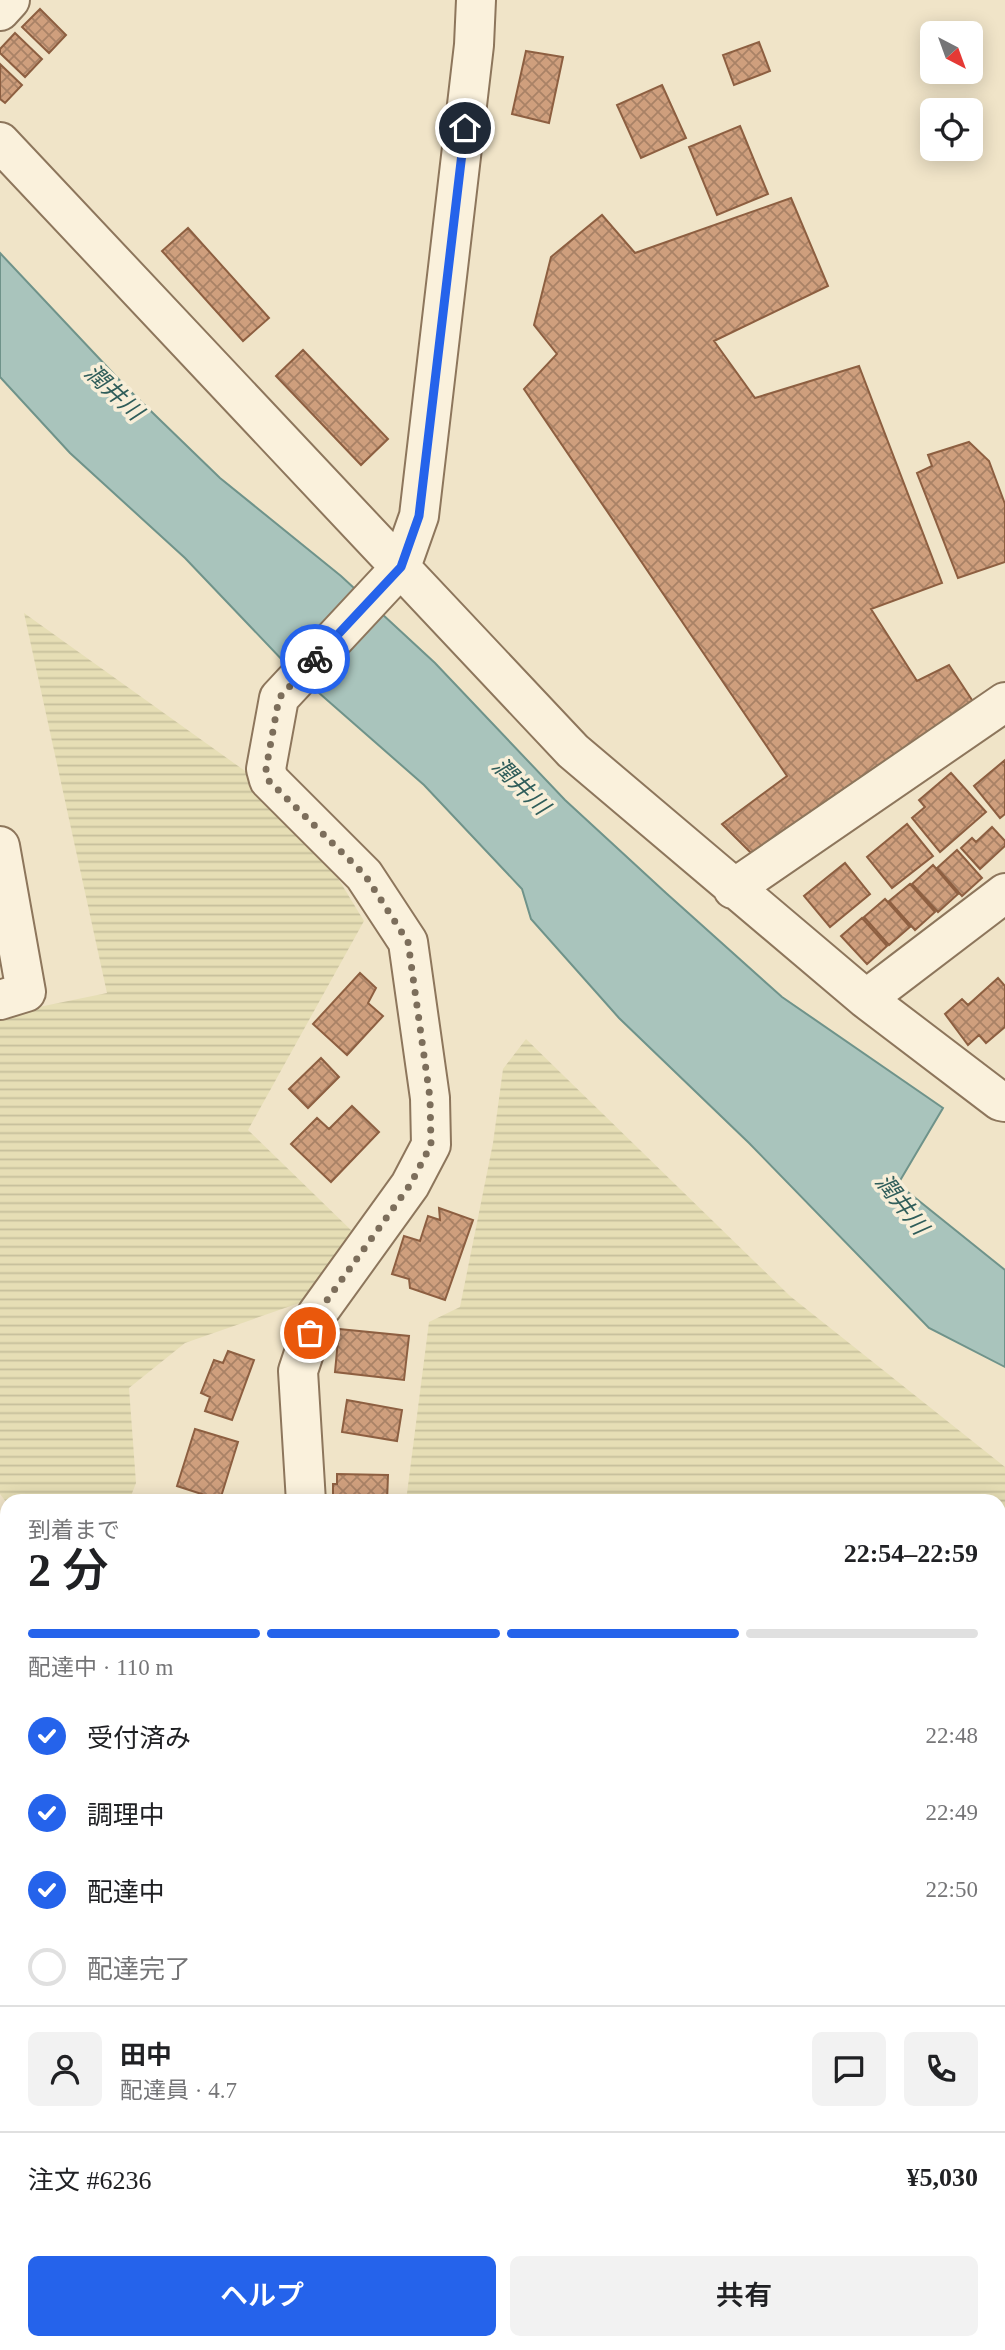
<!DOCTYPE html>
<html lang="ja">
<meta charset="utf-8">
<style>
:root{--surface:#fff;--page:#f2f2f2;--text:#202124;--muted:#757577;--line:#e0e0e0;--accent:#2563eb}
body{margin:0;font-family:"Times New Roman","Noto Sans JP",serif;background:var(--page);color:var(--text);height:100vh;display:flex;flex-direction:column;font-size:26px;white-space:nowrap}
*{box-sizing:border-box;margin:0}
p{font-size:23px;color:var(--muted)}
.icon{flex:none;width:38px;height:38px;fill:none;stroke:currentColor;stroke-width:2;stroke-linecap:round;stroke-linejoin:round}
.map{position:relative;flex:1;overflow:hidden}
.drawer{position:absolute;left:0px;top:1494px;width:1006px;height:856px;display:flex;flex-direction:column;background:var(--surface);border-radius:21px 21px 0 0;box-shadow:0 4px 18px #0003}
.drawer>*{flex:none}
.needle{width:46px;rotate:139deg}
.fabs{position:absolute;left:920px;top:21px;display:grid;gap:14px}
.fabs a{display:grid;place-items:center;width:63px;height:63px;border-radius:10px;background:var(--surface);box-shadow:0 4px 18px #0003;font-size:35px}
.pin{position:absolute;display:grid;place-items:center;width:60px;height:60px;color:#fff;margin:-30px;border:4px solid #fff;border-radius:50%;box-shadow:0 2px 7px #0007}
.courier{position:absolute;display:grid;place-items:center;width:70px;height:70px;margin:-35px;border:5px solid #2563eb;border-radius:50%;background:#fff;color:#222;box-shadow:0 2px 9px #0007}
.headline em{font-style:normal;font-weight:600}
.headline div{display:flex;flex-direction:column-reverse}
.headline{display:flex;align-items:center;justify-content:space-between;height:119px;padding:0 28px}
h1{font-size:46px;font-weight:600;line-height:52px}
.bar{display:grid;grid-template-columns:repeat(4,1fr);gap:10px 7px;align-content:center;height:84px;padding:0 28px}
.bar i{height:9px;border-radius:5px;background:var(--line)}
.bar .on{background:var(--accent)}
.bar p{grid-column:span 4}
.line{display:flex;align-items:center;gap:18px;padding:0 28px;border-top:2px solid var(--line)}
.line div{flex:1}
.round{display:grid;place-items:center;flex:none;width:74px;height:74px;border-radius:10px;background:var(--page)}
ol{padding:0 28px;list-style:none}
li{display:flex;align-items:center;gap:21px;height:77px}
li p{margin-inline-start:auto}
li .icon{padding:7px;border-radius:50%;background:var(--accent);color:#fff;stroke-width:4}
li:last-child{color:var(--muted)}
li i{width:38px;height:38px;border:4px solid var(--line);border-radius:50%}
.cta{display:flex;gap:14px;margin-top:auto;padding:14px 28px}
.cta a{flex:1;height:80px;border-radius:10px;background:var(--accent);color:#fff;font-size:28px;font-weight:600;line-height:80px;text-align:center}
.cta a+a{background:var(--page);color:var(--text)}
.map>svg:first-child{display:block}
.farmland{fill:url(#farmland-rules)}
.water{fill:#a9c4bc;stroke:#6f938a;stroke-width:2}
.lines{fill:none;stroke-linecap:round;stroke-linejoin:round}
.stream{stroke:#6f938a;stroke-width:10}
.building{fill:url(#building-cross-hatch);stroke:#8d5f41;stroke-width:2}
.minor-casing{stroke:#8d765c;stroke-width:42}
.major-casing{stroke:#5b4430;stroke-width:42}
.path{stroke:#8d765c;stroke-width:4.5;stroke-dasharray:5 3.5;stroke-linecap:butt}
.minor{stroke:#faf1dc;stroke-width:38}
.major{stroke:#f3d9a0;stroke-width:38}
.done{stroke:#7c6e5b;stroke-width:7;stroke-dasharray:0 12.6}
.route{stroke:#2563eb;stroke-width:9}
.labels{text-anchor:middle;stroke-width:7;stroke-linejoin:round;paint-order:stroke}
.water-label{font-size:23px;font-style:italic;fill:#2f5d5a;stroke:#f7eed8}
</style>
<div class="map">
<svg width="1005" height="2350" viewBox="0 0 1005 2350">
<defs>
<pattern id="farmland-rules" width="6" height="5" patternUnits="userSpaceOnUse" patternTransform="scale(1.75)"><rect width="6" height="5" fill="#e6deb5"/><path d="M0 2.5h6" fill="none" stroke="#c6bf9b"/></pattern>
<pattern id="building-cross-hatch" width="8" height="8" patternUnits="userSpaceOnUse" patternTransform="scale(1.75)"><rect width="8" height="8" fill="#cf9f7d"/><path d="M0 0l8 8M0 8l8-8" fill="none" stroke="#a98266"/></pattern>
</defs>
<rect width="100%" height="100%" fill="#f0e4c8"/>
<path class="farmland" d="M24,613L294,806L364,921L248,1130L353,1232L305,1301L185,1343L129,1388L136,1483L129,1501L7,1502V1503L0,1494V1015L107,993Z
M526,1039L790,1296L1005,1467V1640L999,1642V1502L406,1501L429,1322L460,1307L493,1143L503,1069Z
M7,1517V1680L0,1678V1544Z"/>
<path class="water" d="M0,253L126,387L220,478L341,576L435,663L565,800L666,893L782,997L943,1108L898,1184L1005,1270V1367L929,1328L749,1143L619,1018L531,919L522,889L424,785L286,664L185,558L70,453L0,377Z"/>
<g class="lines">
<path class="stream" d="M999,1655L1005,1652
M0,2047H7"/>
</g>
<path class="building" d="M40,9L66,35L49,53L22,27Z
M15,33L42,59L25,77L0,53V49Z
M759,42L770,71L734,85L723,55Z
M526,51L563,57L549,123L512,114Z
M0,64L22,85L5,103L0,99Z
M662,85L686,138L641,158L617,105Z
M740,126L768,194L717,215L689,147Z
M791,198L828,286L714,341L755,398L859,366L942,583L871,609L917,681L949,665L974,703L756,858L722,824L787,776L524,389L557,354L534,325L551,257L602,215L635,253Z
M188,228L269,318L243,341L162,251Z
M303,350L388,439L361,465L276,376Z
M969,442L989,461L1005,504V562L958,578L917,473L932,466L928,455Z
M1005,760V814L1000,818L974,786Z
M951,773L986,812L940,852L912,818L925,807L919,800Z
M907,824L933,856L892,888L867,857Z
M992,827L1005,841V846L980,869L961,848L972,838L976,842Z
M957,850L982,878L962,896L937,868Z
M845,863L870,894L830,927L804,896Z
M933,865L958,894L938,912L912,884Z
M910,884L935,912L915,930L889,901Z
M885,899L910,927L889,945L864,917Z
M862,918L887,946L867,964L841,936Z
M360,973L376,988L368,1003L383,1016L347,1055L313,1024Z
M998,978L1005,986V1027L986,1043L979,1035L968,1045L945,1014L962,999L968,1005Z
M321,1058L339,1077L308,1108L289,1089Z
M352,1106L379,1132L331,1182L291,1144L317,1118L329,1129Z
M439,1208L473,1220L445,1300L410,1288L409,1279L392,1274L404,1236L420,1241L428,1216L440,1220Z
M339,1329L409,1336L404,1380L335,1372Z
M228,1351L254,1360L232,1420L205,1411L210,1397L201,1393L214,1360L223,1363Z
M347,1400L402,1410L397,1441L342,1432Z
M195,1429L238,1442L220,1500L177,1486Z
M337,1474L388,1475L387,1502H333V1484H337Z
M1005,1696V1736L999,1723V1699Z
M7,1770V1819L5,1818L0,1826V1782Z
M1005,1806V1832L999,1826V1811Z
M0,1851L7,1855V1896L0,1892Z
M999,1853L1005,1859V1886L999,1892Z
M1005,1906V1958L1003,1957L1001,1964L999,1914Z
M0,1917L7,1921V1929L0,1942Z
M7,1968V1984L0,1978Z
M999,1975L1005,1978L999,1995Z
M0,2139L7,2149V2181L0,2190Z
M4,2270L7,2271V2311L0,2310Z
M999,2274L1005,2290V2350H279L277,2343H999Z
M111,2343H143V2350H111Z"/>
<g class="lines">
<g class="minor-casing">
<path id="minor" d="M0,11L10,0
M0,142L573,751L866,999L1000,1101L1005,1102
M0,846L26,992L0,1000
M733,889L1005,702
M866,999L1005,893
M306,1502L298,1371L317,1314L410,1185L431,1145L430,1098L408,942L364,875L269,780L266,769L279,698L401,567L419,516L474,45L476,0
M0,2025L7,2026
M0,2104L7,2108"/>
</g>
<g class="major-casing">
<path id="major" d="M0,1704L7,1706
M999,2039L1005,2041
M1005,2088L1002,2144L1005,2161"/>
</g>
<path class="path" d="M999,1588L1005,1587"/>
<use href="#minor" class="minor"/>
<use href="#major" class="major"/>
</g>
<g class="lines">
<path class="done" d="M310,1333L317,1314L410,1185L431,1145L430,1098L408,942L365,875L268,780L266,769L279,698L315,659"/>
<path class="route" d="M315,659L401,567L419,516L465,128"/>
</g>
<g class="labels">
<g class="water-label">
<text transform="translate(114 392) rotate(43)" y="8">潤井川</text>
<text transform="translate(521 786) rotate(45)" y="8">潤井川</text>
<text transform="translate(902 1204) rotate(52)" y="8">潤井川</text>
</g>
</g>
</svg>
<div class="fabs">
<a><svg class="needle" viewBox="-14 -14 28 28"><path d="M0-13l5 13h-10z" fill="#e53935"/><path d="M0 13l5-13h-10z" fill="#757577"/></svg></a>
<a><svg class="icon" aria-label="locate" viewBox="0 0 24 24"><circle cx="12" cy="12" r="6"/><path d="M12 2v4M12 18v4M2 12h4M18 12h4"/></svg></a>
</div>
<div class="pin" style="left:310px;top:1333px;background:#ea580c"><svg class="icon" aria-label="bag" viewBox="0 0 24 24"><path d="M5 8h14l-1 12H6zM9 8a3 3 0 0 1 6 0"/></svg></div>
<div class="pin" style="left:465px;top:128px;background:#1f2937"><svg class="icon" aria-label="home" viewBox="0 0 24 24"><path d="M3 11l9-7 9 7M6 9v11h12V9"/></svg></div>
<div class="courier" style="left:315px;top:659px"><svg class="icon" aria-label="bike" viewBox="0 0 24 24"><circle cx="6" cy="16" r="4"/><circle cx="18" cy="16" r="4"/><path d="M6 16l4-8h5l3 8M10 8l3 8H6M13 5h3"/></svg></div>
<section class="drawer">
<div class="headline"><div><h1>2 分</h1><p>到着まで</p></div><em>22:54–22:59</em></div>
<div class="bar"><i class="on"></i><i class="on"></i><i class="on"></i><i></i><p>配達中 · 110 m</p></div>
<ol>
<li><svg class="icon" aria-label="check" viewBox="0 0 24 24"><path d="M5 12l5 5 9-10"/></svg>受付済み<p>22:48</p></li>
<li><svg class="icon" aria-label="check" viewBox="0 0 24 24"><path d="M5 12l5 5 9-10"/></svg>調理中<p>22:49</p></li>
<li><svg class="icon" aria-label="check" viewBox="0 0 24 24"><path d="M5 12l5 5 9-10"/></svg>配達中<p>22:50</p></li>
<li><i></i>配達完了</li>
</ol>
<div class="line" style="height:126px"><a class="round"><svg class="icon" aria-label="person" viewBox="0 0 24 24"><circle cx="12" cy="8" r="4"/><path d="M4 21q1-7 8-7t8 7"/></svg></a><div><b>田中</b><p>配達員 · 4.7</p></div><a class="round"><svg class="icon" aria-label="chat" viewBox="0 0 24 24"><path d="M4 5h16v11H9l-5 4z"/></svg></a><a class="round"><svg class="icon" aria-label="phone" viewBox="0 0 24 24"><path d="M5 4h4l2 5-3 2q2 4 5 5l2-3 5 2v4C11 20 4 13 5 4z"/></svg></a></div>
<div class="line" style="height:91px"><div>注文 #6236</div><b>¥5,030</b></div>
<div class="cta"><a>ヘルプ</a><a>共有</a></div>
</section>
</div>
